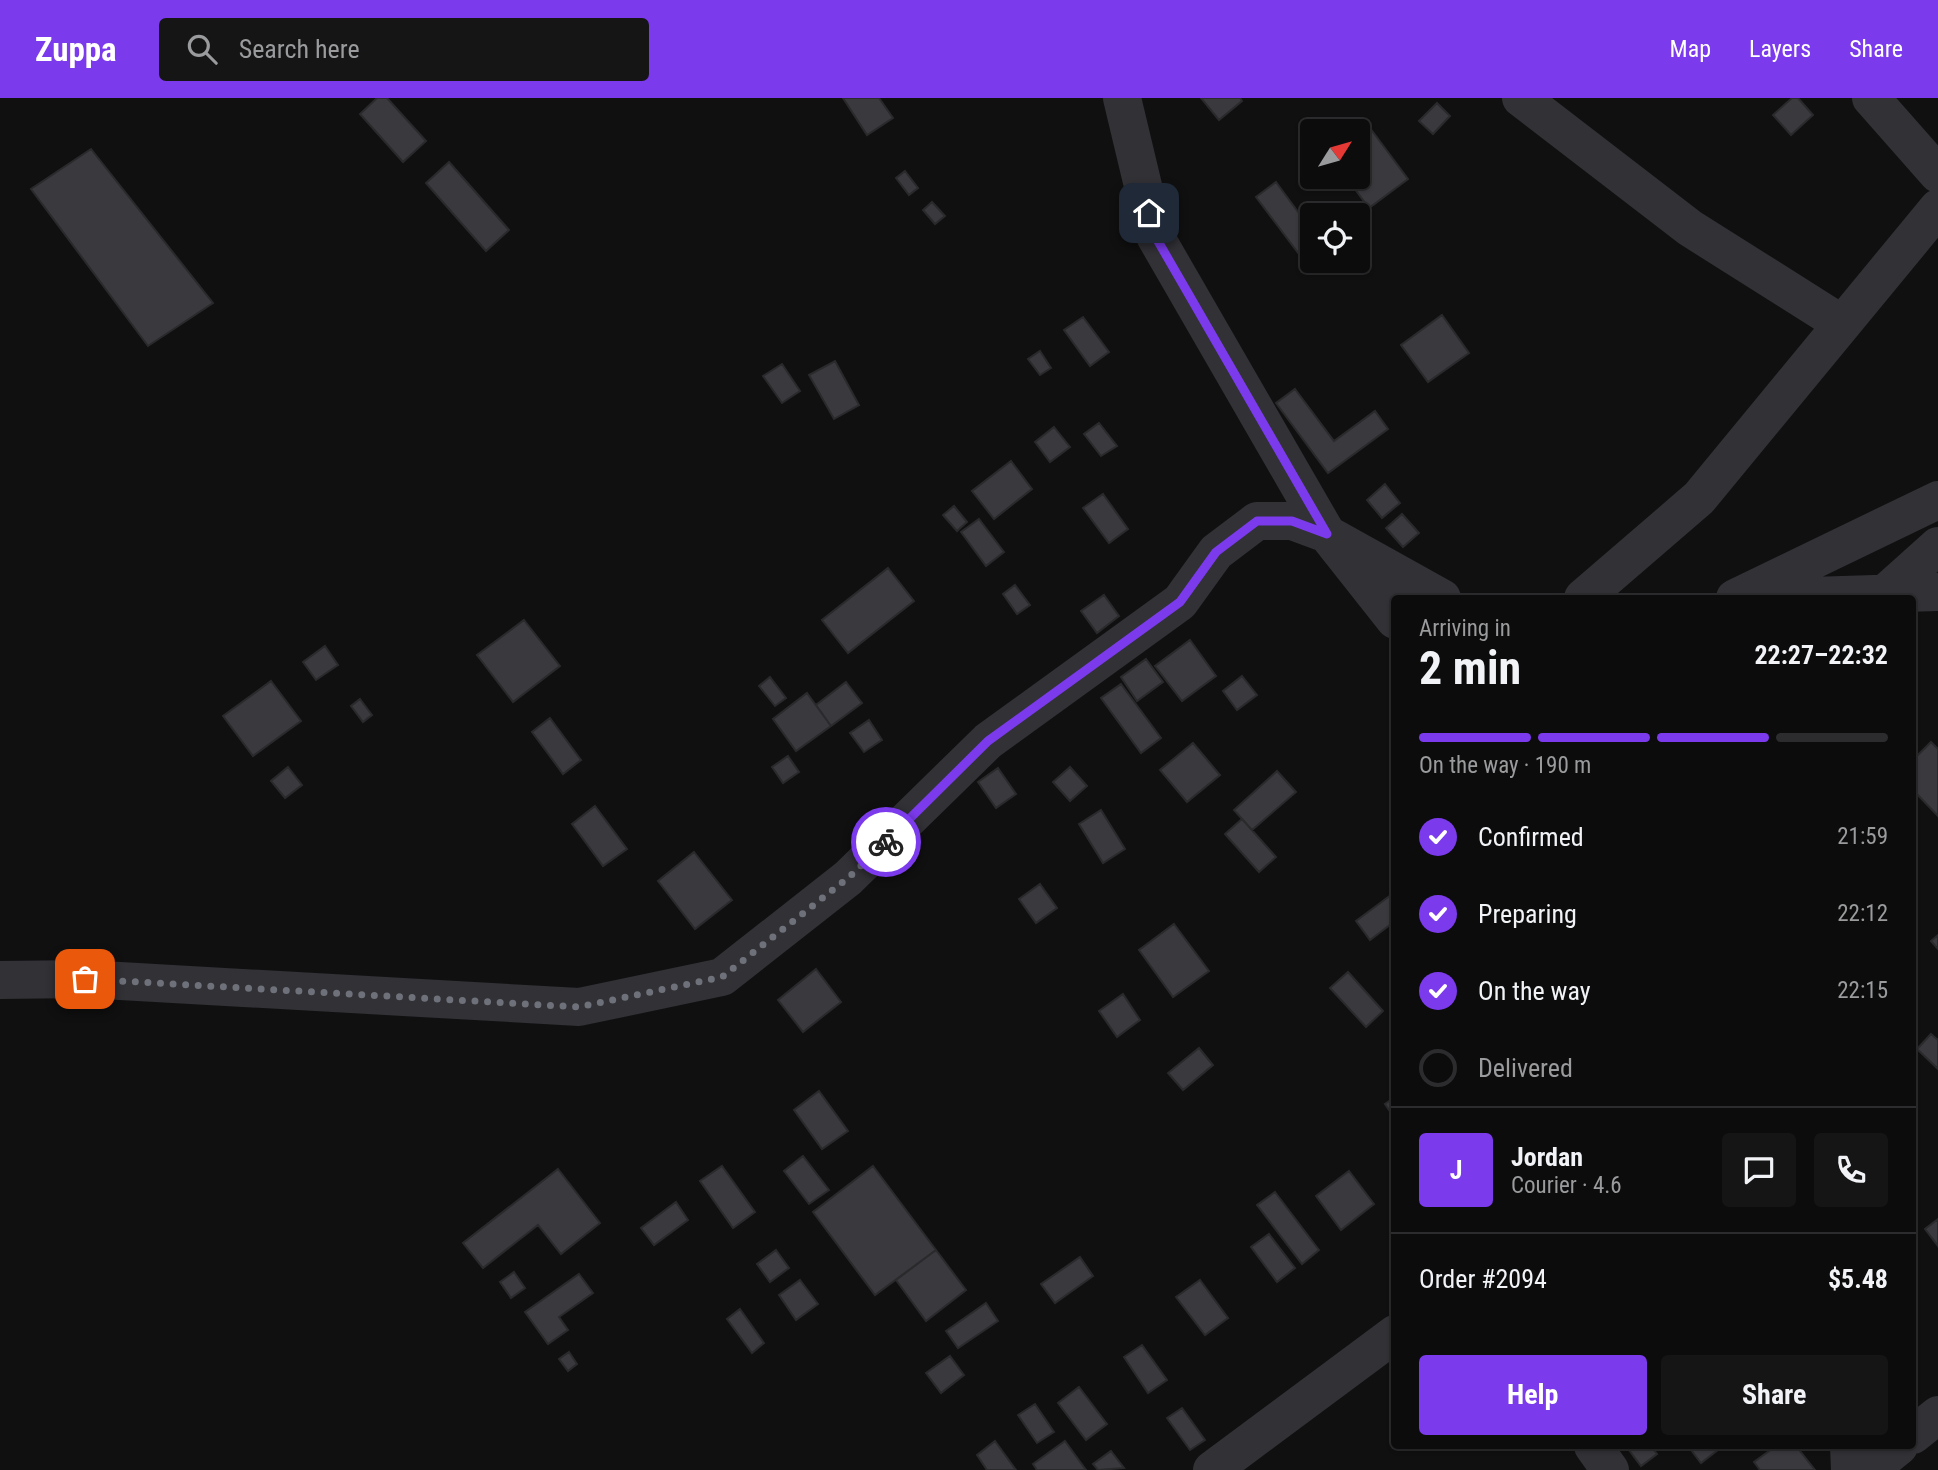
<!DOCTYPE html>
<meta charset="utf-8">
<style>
:root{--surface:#0c0c0d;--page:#151516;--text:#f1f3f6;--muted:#9a9b9d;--line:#2c2c2e;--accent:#7c3aed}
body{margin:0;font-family:"Roboto Condensed",sans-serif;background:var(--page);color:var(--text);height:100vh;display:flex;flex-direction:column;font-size:26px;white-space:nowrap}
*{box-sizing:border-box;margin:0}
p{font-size:23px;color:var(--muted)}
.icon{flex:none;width:38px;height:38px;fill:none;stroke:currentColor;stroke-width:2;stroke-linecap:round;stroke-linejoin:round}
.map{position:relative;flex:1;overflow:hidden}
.details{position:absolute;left:1391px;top:497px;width:525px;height:854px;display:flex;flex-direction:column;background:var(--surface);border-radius:7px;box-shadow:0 2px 5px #0004,0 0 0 2px var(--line)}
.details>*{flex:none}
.needle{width:46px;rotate:53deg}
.buttons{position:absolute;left:1300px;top:21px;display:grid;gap:14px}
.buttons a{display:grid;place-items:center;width:70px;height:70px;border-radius:7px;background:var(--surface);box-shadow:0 2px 5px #0004,0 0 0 2px var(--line);font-size:35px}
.pin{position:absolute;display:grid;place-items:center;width:60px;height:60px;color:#fff;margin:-30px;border-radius:14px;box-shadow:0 4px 10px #0006}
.courier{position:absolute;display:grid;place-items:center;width:70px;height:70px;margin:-35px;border:5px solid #7c3aed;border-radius:50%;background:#fff;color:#222;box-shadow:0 2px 9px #0007}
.headline em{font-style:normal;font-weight:700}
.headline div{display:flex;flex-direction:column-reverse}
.headline{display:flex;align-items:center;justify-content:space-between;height:119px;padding:0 28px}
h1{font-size:46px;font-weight:700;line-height:52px}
.bar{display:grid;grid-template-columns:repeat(4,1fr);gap:10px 7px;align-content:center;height:84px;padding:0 28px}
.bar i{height:9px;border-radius:5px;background:var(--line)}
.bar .selected{background:var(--accent)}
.bar p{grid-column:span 4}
.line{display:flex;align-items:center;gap:18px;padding:0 28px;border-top:2px solid var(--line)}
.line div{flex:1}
.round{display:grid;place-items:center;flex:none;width:74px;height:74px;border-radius:7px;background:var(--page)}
ol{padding:0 28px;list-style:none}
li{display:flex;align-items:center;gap:21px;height:77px}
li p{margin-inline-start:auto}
li .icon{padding:7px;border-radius:50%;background:var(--accent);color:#fff;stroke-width:4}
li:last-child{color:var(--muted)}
li i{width:38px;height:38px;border:4px solid var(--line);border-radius:50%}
.button{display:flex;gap:14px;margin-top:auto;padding:14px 28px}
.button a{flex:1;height:80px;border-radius:7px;background:var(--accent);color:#fff;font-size:28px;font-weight:700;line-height:80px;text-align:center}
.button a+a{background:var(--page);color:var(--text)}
header{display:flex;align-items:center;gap:42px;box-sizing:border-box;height:98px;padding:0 35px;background:var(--accent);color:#fff}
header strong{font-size:33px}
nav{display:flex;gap:38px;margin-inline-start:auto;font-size:24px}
.search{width:490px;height:63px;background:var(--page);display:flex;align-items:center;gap:18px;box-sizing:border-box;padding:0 24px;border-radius:7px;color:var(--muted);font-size:26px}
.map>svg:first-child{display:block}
.building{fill:#3a3a3e;stroke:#2a2a2d;stroke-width:2}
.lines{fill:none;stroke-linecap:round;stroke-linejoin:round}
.minor{stroke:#313136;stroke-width:38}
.done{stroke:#6e717a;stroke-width:7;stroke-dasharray:0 12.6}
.route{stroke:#7c3aed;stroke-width:9}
</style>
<header>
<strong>Zuppa</strong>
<div class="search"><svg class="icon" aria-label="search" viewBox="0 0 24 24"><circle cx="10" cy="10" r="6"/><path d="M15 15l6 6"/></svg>Search here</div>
<nav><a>Map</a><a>Layers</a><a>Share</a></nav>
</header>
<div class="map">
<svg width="1938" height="1372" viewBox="0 0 1938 1372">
<rect width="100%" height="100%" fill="#101011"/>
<path class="building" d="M377,0H387L426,43L403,64L360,16Z
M843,0H879L893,20L867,37Z
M1201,0H1240L1242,3L1219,22Z
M1792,0H1798L1813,17L1791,37L1773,17Z
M1437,5L1450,18L1433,36L1419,23Z
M1370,30L1408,81L1369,110L1346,79H1358V39Z
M91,51L213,205L148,248L31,91Z
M449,64L509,132L486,153L426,85Z
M905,73L918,90L909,97L896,80Z
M1276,84L1312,133V158L1305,164L1256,99Z
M932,104L945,118L935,126L923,112Z
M1442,217L1469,255L1428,284L1401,247Z
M1083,219L1109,254L1090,268L1064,232Z
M1040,253L1051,270L1040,277L1028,261Z
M835,263L859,307L834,321L809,277Z
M782,266L800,293L782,305L763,278Z
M1295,291L1334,343L1375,313L1388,331L1328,375L1276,305Z
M1099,325L1117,348L1101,358L1084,336Z
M1054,329L1070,349L1050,364L1035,344Z
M1011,363L1032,391L994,421L972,393Z
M1385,386L1400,405L1382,420L1367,402Z
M1103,396L1128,431L1109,445L1083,410Z
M954,408L967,424L957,433L943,417Z
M1402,416L1419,435L1403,449L1386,430Z
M979,421L1004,454L986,468L961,434Z
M888,470L914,503L848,555L822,522Z
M1015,487L1030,507L1017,516L1003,496Z
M1104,497L1119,518L1097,535L1081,513Z
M524,522L560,568L513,604L477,557Z
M1190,542L1216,578L1182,603L1155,568Z
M325,548L338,567L316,582L303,564Z
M1146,561L1163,584L1137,603L1121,579Z
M1242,578L1257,597L1237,612L1223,593Z
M770,579L786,600L775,608L759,588Z
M271,583L301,623L253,658L223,618Z
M846,584L862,605L831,628L816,607Z
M1121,586L1161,640L1141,655L1101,600Z
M807,595L831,628L796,653L773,621Z
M360,601L372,617L363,624L351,608Z
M550,620L581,662L563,676L532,634Z
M869,622L882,642L864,654L850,635Z
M1931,644L1938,651V718L1913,692V662Z
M1193,645L1220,677L1187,704L1160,672Z
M788,658L799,674L783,685L772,669Z
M288,669L302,687L285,700L271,683Z
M1070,669L1087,688L1070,703L1053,684Z
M998,670L1016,696L996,710L978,684Z
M1277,673L1296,694L1252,732L1234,712Z
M595,708L627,751L603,768L572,726Z
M1101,712L1125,751L1103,765L1079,726Z
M1242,721L1276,759L1259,774L1225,736Z
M694,754L732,802L695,831L658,783Z
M1040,786L1057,810L1036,825L1019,801Z
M1395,794V823L1370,842L1356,823Z
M1174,826L1209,873L1173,899L1139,852Z
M1938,837V851L1931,843Z
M816,871L841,904L803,934L778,902Z
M1348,874L1383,913L1366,929L1330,890Z
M1123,896L1140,922L1117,939L1099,913Z
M1931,936L1938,942V971L1917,951Z
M1199,950L1213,967L1183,992L1168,975Z
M819,993L848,1033L822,1051L794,1012Z
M1395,999V1021L1385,1006Z
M803,1058L829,1092L809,1106L784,1073Z
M722,1068L755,1114L733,1130L700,1083Z
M873,1068L936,1152L875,1197L813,1114Z
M558,1071L600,1125L561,1156L538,1127L483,1170L463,1145Z
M1349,1073L1374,1106L1341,1132L1316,1098Z
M1275,1094L1319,1152L1302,1166L1257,1107Z
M676,1104L688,1122L654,1147L641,1130Z
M1938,1121V1148L1925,1131Z
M1269,1136L1295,1170L1277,1184L1251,1149Z
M776,1152L789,1170L770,1184L757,1166Z
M936,1152L966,1192L926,1223L896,1182Z
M1080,1159L1093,1178L1055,1205L1041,1186Z
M514,1174L525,1190L511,1200L500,1184Z
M579,1176L593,1195L559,1219L568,1232L548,1246L525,1214Z
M800,1182L818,1206L796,1222L779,1197Z
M1200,1182L1228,1220L1205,1237L1176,1199Z
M986,1205L998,1223L958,1250L946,1233Z
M740,1211L764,1245L752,1255L727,1221Z
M1142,1247L1167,1282L1148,1295L1124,1259Z
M569,1254L577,1266L568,1273L559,1261Z
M950,1258L964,1277L941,1295L926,1275Z
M1079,1289L1107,1326L1086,1342L1058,1305Z
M1035,1306L1054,1334L1037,1345L1018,1317Z
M1182,1310L1205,1342L1190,1352L1167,1320Z
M995,1343L1016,1372H987L977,1357Z
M1065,1343L1086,1372H1037L1033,1366Z
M1626,1348H1651L1657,1356L1641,1368Z
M1688,1348H1723L1701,1365Z
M1776,1348H1796L1815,1372H1760L1754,1364Z
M1111,1353L1124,1370L1098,1372L1093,1366Z"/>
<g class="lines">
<path class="minor" d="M1122,0L1155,138L1327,436L1395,522
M1521,0L1690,130L1842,226
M1871,0L1938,76
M1583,500L1699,400L1938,110
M1735,500L1938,402
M1749,500L1938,494
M1880,500L1938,448
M0,882L85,881L579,909L722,879L848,780L988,643L1180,504L1216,454L1257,423H1292L1327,436L1442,500
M1913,1337L1938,1317
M1593,1348L1610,1372
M1849,1348L1850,1372
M1212,1372L1395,1236
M1870,1372L1899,1348"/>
</g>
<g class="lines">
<path class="done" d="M85,881L579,909L722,879L848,780L886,744"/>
<path class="route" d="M886,744L988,643L1180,504L1216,454L1257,423H1292L1327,436L1155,138L1149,115"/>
</g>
</svg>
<div class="buttons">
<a><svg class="needle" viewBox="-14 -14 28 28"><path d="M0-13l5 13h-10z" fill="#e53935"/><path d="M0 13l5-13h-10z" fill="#9a9b9d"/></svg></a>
<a><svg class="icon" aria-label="locate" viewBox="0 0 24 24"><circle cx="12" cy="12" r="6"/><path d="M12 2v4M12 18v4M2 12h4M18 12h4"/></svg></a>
</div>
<div class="pin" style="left:85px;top:881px;background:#ea580c"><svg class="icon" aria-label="bag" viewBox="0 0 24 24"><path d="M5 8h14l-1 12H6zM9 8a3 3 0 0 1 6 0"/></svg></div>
<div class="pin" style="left:1149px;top:115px;background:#1f2937"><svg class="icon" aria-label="home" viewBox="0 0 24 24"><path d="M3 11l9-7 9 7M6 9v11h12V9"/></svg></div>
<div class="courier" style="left:886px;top:744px"><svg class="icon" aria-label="bike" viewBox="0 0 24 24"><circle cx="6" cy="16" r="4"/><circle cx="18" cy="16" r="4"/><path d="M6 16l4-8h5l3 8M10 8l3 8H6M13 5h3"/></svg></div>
<section class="details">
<div class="headline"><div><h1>2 min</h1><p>Arriving in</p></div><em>22:27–22:32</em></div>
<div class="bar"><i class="selected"></i><i class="selected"></i><i class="selected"></i><i></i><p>On the way · 190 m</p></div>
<ol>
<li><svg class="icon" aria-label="check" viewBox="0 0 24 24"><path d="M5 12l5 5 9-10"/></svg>Confirmed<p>21:59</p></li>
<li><svg class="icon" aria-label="check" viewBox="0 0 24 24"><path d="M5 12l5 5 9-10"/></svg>Preparing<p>22:12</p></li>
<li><svg class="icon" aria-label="check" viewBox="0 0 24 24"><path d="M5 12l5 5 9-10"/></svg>On the way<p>22:15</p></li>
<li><i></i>Delivered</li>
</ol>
<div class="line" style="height:126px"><b class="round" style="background:var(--accent);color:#fff">J</b><div><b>Jordan</b><p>Courier · 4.6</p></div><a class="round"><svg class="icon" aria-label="chat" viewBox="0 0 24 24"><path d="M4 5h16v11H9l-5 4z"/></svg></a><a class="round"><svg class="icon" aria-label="phone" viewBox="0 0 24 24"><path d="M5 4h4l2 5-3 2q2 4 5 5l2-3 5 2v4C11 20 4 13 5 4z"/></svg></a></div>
<div class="line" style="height:91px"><div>Order #2094</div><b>$5.48</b></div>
<div class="button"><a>Help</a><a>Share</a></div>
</section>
</div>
